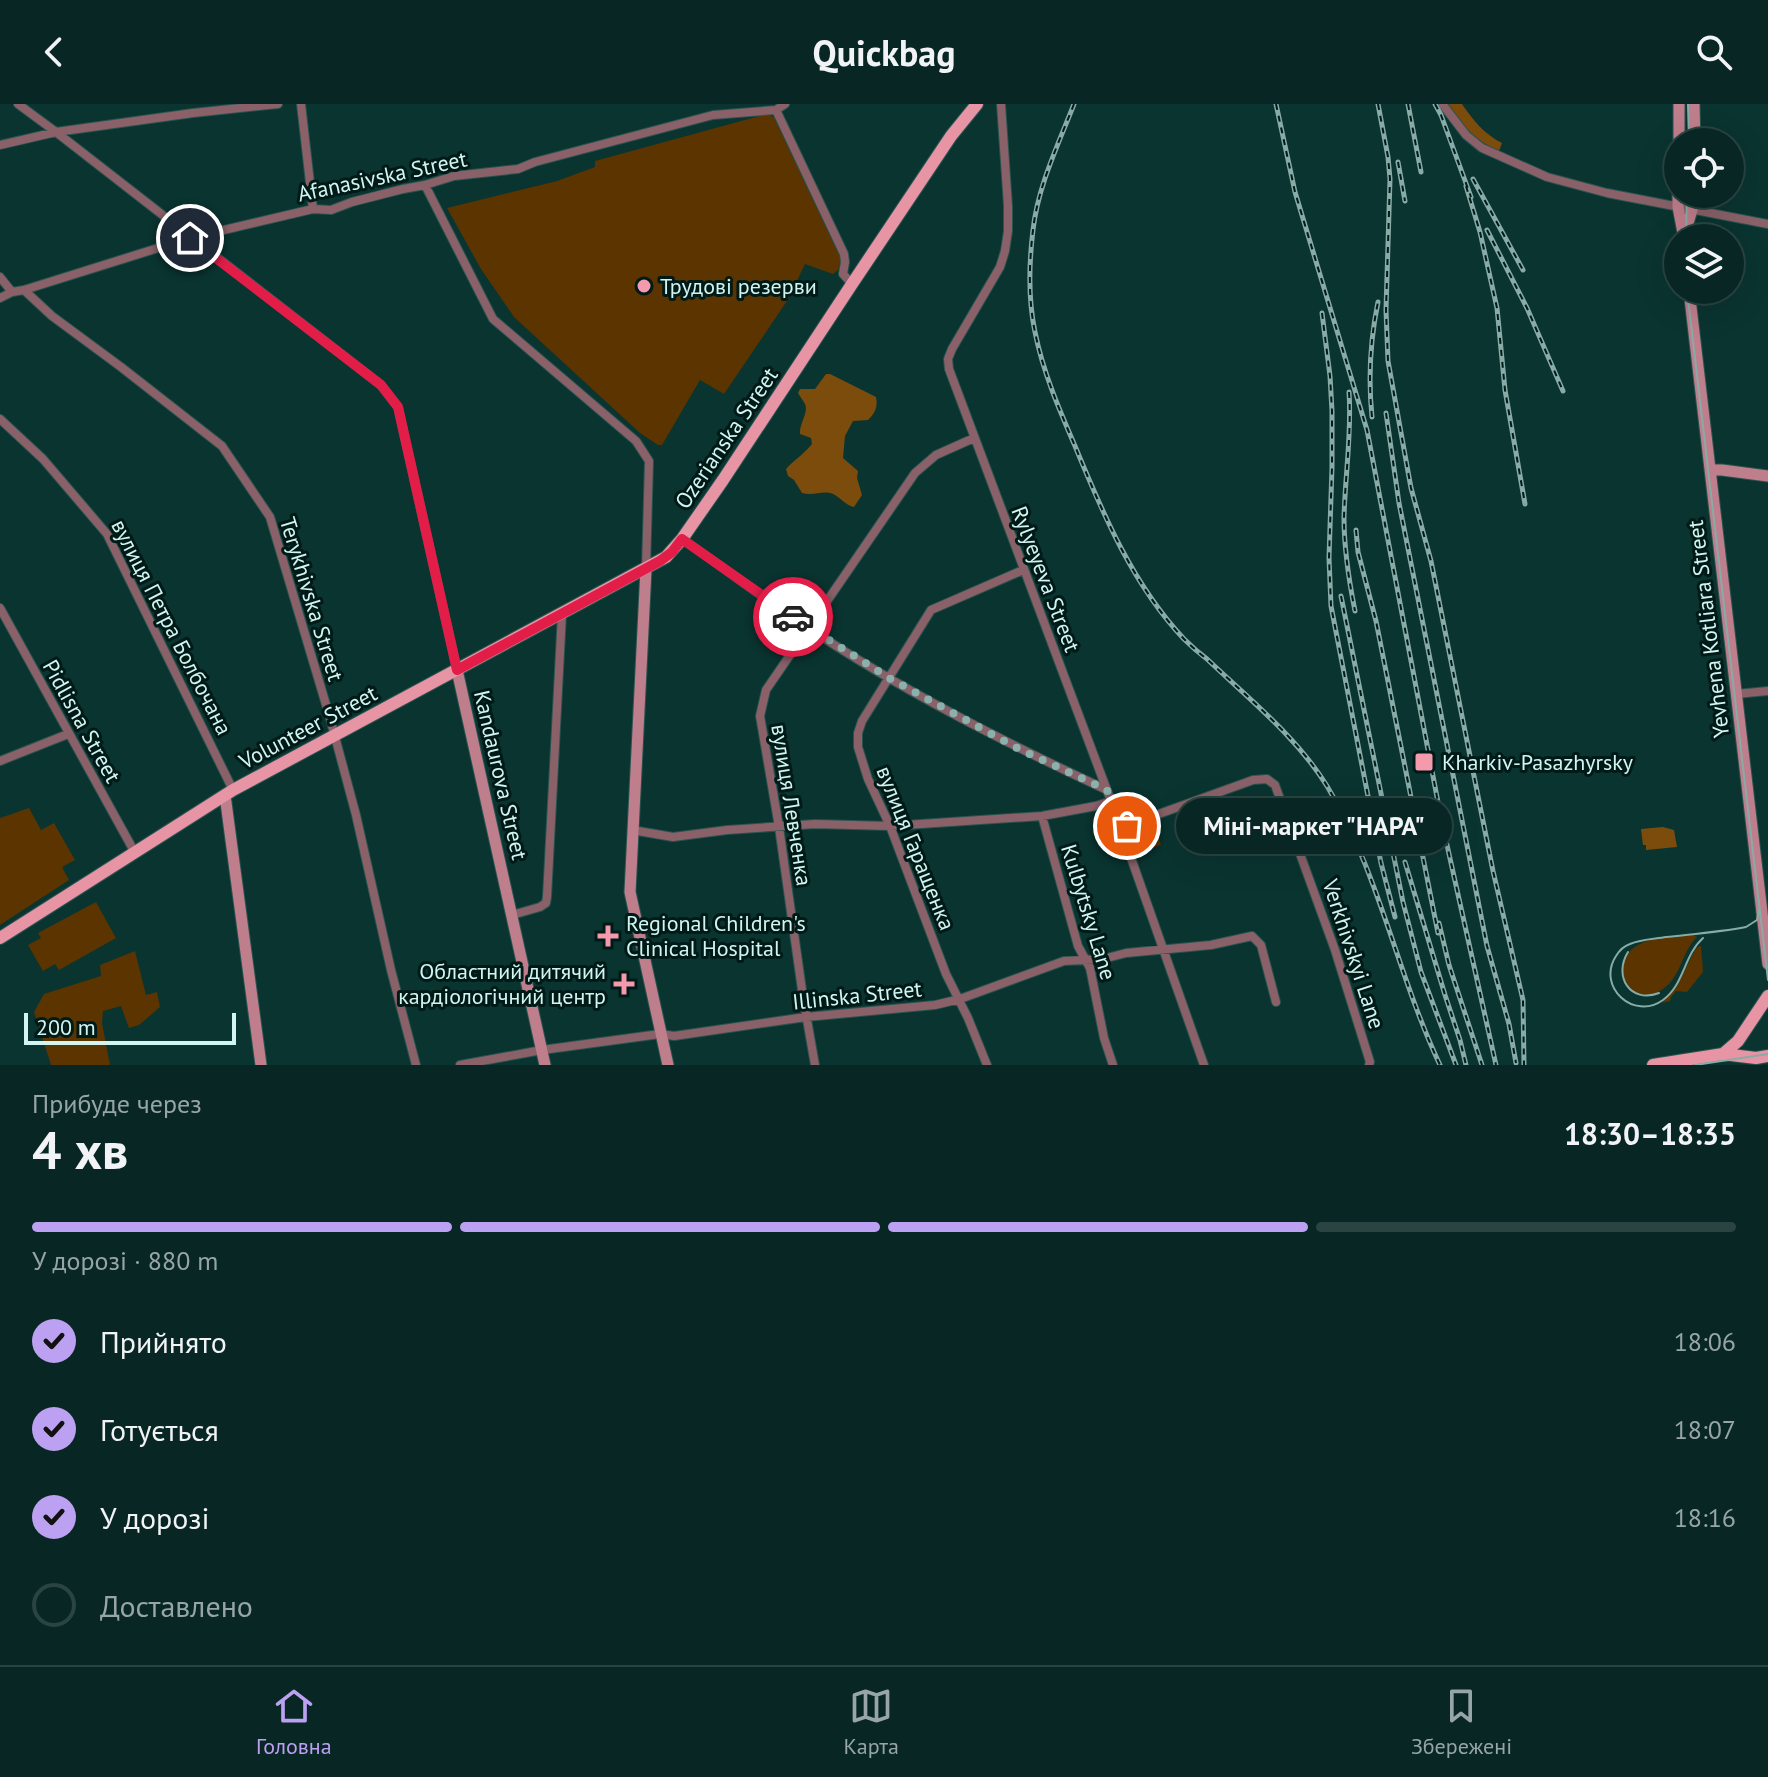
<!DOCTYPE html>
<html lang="uk">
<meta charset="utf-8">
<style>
:root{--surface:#082724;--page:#163331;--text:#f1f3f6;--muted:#98a5a6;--line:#294441;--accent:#bca0f2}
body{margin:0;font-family:"PT Sans",sans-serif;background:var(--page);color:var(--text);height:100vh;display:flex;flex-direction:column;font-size:30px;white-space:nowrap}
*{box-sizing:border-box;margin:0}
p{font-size:26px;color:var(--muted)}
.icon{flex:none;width:44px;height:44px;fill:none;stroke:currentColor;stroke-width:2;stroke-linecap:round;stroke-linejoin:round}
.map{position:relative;height:961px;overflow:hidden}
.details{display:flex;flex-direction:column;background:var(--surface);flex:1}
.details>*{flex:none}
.buttons{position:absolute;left:1664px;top:24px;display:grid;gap:16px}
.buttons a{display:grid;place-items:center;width:80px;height:80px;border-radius:50%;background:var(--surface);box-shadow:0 8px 32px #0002,0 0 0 2px var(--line);font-size:40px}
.scale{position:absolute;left:24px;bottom:20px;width:212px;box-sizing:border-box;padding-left:8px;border:4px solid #d2f5f1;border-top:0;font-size:22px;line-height:28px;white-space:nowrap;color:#d2f5f1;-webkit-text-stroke:6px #001a18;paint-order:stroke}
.pin{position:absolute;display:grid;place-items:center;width:68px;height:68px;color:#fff;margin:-34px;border:4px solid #fff;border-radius:50%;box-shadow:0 2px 8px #0007}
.courier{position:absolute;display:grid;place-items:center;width:80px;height:80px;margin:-40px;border:6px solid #e11d48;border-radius:50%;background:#fff;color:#222;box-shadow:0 2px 10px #0007}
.bubble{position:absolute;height:56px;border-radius:28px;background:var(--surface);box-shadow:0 8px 32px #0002,0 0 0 2px var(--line);font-size:26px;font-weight:700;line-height:56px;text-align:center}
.headline em{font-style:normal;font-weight:700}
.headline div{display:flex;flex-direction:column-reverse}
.headline{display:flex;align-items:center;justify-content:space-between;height:136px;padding:0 32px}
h1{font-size:52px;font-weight:700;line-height:60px}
.bar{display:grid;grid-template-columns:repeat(4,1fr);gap:12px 8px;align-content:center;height:96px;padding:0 32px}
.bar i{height:10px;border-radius:6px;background:var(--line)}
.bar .current{background:var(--accent)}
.bar p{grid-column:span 4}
ol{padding:0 32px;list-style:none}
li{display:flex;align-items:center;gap:24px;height:88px}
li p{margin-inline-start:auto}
li .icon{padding:8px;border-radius:50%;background:var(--accent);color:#111;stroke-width:4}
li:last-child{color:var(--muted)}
li i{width:44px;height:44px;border:4px solid var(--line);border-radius:50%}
header{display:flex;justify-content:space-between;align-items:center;height:104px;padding:0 32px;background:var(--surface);font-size:36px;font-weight:700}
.tabs{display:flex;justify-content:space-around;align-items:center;height:112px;border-top:2px solid var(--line);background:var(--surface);font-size:22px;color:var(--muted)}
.tabs a{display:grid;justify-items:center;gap:4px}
.tabs .current{color:var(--accent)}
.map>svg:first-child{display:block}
.green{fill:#5b3400}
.forest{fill:#7b4c0c}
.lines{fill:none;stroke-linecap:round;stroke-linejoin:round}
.street-casing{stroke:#2a534f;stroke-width:10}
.secondary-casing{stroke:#2a534f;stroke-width:13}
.primary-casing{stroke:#2a534f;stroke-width:14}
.street{stroke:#8a6169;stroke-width:8}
.secondary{stroke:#bf7e8b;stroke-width:11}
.primary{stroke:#e794a5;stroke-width:12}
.tram{stroke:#87aca8;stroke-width:2}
.rail-casing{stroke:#87aca8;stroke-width:5}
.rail{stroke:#001a18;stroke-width:2;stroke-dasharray:6;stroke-linecap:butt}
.done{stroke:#8cb1ad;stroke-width:8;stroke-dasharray:0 14.4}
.route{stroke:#e11d48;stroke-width:10}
.poi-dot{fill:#f39aac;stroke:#001a18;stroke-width:3}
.labels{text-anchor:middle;stroke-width:6;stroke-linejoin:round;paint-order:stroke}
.street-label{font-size:22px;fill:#d2f5f1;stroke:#001a18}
.poi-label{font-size:22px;fill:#d2f5f1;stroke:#001a18;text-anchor:start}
</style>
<header><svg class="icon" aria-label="back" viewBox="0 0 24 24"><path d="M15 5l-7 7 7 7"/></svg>Quickbag<svg class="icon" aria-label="search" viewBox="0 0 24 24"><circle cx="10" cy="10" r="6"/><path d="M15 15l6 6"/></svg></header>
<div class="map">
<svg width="1768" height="961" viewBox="0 0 1768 961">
<rect width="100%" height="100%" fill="#0a3430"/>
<path class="green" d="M767,10L774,13L841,155L838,166L833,170L805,160L789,194L724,290L700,276L662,341H658L640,329L514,213L481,165L447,104L557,77L595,63V57Z
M29,704L41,726L54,719L75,756L62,763L69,776L0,821V714Z
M1154,720L1161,741L1138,749L1131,729Z
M96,798L116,834L59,866L55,860L43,867L28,841L41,834L38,829Z
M1693,831L1697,833C1682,847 1681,873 1663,885C1631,908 1605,859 1638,841C1654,832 1675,833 1693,831Z
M1699,842H1701L1703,868L1687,888L1676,887L1671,893L1670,897L1662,899L1675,885L1695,846Z
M135,847L146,891L157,888L160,903L139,921L129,924L121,902L103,907L102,919L110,961H51L34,908L44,890L101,872L100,861Z"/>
<path class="forest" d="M1447,0H1462C1473,16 1484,30 1502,39L1499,47C1473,35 1462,24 1447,0Z
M826,270H830L876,293C878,303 875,309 868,316L853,317L845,332L843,354L858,367L857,374L862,391L854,403C844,401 839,391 830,389C821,387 813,392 802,389L794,376L788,372L786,365C794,356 804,350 812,340L811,334L800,330C799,320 809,308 805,300C803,296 800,293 798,289L800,285H815Z
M1663,723L1674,726L1677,743L1646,746V741H1643L1641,725Z"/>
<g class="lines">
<g class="street-casing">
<path id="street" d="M18,0L56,28L381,281L398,303L457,566
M301,0L313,105
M1001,0L1008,102V127L1005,147L1000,163L952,245L948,255L949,265L1111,697L1204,961
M1443,1L1466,31L1482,44L1547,73L1607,89L1768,120
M776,6L844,150L845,158L843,170L852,180
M0,41L56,28L193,9L278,0
M425,81L493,215L636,337L649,357L646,465
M0,173L12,188
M24,186L52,212L121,263L222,342L270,413L330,614L356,711L391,866L416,961
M0,194L12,188L24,186L190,134L313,105L331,106L352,98L403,85L425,81L454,72L518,65L535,58L713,11L776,6L785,0
M0,315L43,355L107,430L233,686
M682,435C724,464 765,495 807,523C901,586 1004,638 1107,686
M0,504L134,747
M1736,590L1768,587
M0,657L68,630
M1042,712L1078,842L1090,864L1104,934L1113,961
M1120,724L1253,676L1267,675L1275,681L1335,846L1370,958L1369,961
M632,726L673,733L727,726L815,720L890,722L1042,712L1096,702L1111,697
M512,811L540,803L546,799L547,793L562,510
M460,961L542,946L660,930L674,932L806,913L935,901L960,895L1064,857L1103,855L1126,849L1211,841L1252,832L1261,841L1276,898
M815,961L803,893L779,723L760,612L766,586L915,369L936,351L974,334
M987,961L968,914L946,870L890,722L868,675L858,643V629L862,617L931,506L1023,466"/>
</g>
<g class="secondary-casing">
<path id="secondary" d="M1679,0V38
M1694,0L1695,38
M1678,90V103L1684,134
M1685,129L1692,106L1694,90
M1689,186L1768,860
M1710,366H1722L1768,372
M646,465L630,788L668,961
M457,566L545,961
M225,691L261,961"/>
</g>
<g class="primary-casing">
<path id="primary" d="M0,834L233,686L666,453L682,435L723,376L852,180L951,32L977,0
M1723,950L1738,937L1768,892
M1653,961L1723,950L1756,954L1768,952"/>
</g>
<use href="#street" class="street"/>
<use href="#secondary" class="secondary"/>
<use href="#primary" class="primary"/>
<path class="tram" d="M1688,0L1689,38
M1686,134L1687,90
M1687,186L1768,876
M1703,834C1684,851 1684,881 1663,896C1634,917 1596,883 1616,852C1619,847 1624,842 1630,840C1641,835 1655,835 1666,833C1693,830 1720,828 1746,823L1757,816L1759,805
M1628,848C1613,872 1630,900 1659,889
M1695,961L1768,950"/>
<g class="rail-casing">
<path id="rail" d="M1074,0C1058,41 1038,82 1033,126C1029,159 1028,195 1035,228C1043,268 1059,305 1075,342C1103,410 1133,481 1184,535C1191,542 1199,549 1207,555C1249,595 1296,632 1327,682C1379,768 1397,870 1440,961
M1276,0L1295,88L1367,326L1441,714L1496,961
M1378,0L1388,53L1390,75L1386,206L1388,257L1392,279L1411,384L1431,457L1493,767L1523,896L1524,961
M1408,0L1421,68
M1435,0L1441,11L1471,93
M1398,58L1405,97
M1473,75L1523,166
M1466,82L1480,128L1497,204L1505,286L1525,400
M1487,126L1527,204L1563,287
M1322,209L1330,272L1332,307V363L1329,454L1331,502L1381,759L1395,813
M1349,288C1352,330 1345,371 1344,414C1344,445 1349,477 1355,507
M1386,309L1399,399L1487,842L1509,920L1516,959
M1372,313C1368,274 1370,237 1378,198
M1356,426L1358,448L1376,517L1438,829
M1341,492L1403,798L1421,868L1456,961
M1405,758L1445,891L1460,936L1466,961
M1439,819L1449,861L1482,961"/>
</g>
<use href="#rail" class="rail"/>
</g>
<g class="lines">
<path class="done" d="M793,513L889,574L1019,645L1107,686L1120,724L1127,722"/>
<path class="route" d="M190,134L381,281L398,303L457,566L660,457L672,448L682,435L793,513"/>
</g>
<g class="poi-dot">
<circle cx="644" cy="182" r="8"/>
<rect x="1414" y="648" width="20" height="20" rx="4"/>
<path d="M604 820h8v8h8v8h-8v8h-8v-8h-8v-8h8z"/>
<path d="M620 868h8v8h8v8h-8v8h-8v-8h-8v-8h8z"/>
</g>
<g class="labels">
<g class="street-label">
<text transform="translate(382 72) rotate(-12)" y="8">Afanasivska Street</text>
<text transform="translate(726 334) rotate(-56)" y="8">Ozerianska Street</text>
<text transform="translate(1046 475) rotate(69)" y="8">Rylyeyeva Street</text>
<text transform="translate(312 495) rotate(73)" y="8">Terykhivska Street</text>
<text transform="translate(172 523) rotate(63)" y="8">вулиця Петра Болбочана</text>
<text transform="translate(1708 525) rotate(-97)" y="8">Yevhena Kotliara Street</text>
<text transform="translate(82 617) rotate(61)" y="8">Pidlisna Street</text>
<text transform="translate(308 623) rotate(-28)" y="8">Volunteer Street</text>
<text transform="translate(501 671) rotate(77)" y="8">Kandaurova Street</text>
<text transform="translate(792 701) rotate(81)" y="8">вулиця Левченка</text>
<text transform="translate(916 744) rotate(68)" y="8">вулиця Гаращенка</text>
<text transform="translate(1089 808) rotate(73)" y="8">Kulbytsky Lane</text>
<text transform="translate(1354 850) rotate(72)" y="8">Verkhivskyi Lane</text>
<text transform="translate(857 891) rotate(-6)" y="8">Illinska Street</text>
</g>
<g class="poi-label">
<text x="660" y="190">Трудові резерви</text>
<text x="1442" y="666">Kharkіv-Pasazhyrsky</text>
<text x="626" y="827">Regional Children's<tspan x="626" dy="25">Clinical Hospital</tspan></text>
<text x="606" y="875" text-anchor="end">Областний дитячий<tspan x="606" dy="25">кардіологічний центр</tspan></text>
</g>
</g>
</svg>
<div class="buttons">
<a><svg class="icon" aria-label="locate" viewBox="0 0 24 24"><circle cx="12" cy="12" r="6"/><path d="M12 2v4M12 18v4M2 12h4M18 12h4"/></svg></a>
<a><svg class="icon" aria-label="layers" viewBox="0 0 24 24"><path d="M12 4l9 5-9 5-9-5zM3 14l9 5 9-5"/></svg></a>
</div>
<div class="scale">200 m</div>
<div class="pin" style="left:1127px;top:722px;background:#ea580c"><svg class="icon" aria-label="bag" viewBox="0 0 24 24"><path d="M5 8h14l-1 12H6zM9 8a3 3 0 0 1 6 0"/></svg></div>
<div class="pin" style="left:190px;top:134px;background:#1f2937"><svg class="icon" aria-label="home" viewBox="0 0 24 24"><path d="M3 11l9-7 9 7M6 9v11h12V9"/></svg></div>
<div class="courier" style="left:793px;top:513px"><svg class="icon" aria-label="car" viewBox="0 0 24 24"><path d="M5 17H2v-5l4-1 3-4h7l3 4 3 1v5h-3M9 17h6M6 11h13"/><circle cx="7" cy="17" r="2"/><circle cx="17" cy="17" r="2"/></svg></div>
<div class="bubble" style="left:1176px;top:694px;width:276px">Міні-маркет &quot;НАРА&quot;</div>
</div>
<section class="details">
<div class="headline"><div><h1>4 хв</h1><p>Прибуде через</p></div><em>18:30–18:35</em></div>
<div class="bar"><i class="current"></i><i class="current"></i><i class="current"></i><i></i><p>У дорозі · 880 m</p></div>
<ol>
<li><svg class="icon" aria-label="check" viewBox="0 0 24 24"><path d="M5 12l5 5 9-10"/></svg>Прийнято<p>18:06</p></li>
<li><svg class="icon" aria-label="check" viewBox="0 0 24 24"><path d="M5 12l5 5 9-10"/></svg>Готується<p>18:07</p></li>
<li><svg class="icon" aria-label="check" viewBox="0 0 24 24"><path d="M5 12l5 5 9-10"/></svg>У дорозі<p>18:16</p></li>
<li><i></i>Доставлено</li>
</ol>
</section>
<nav class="tabs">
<a class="current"><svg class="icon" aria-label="home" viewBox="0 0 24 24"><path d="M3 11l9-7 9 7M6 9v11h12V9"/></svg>Головна</a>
<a><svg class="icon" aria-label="map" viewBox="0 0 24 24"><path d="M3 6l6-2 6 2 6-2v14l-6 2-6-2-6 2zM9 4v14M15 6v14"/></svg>Карта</a>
<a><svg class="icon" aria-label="saved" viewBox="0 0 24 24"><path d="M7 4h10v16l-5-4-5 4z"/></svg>Збережені</a>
</nav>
